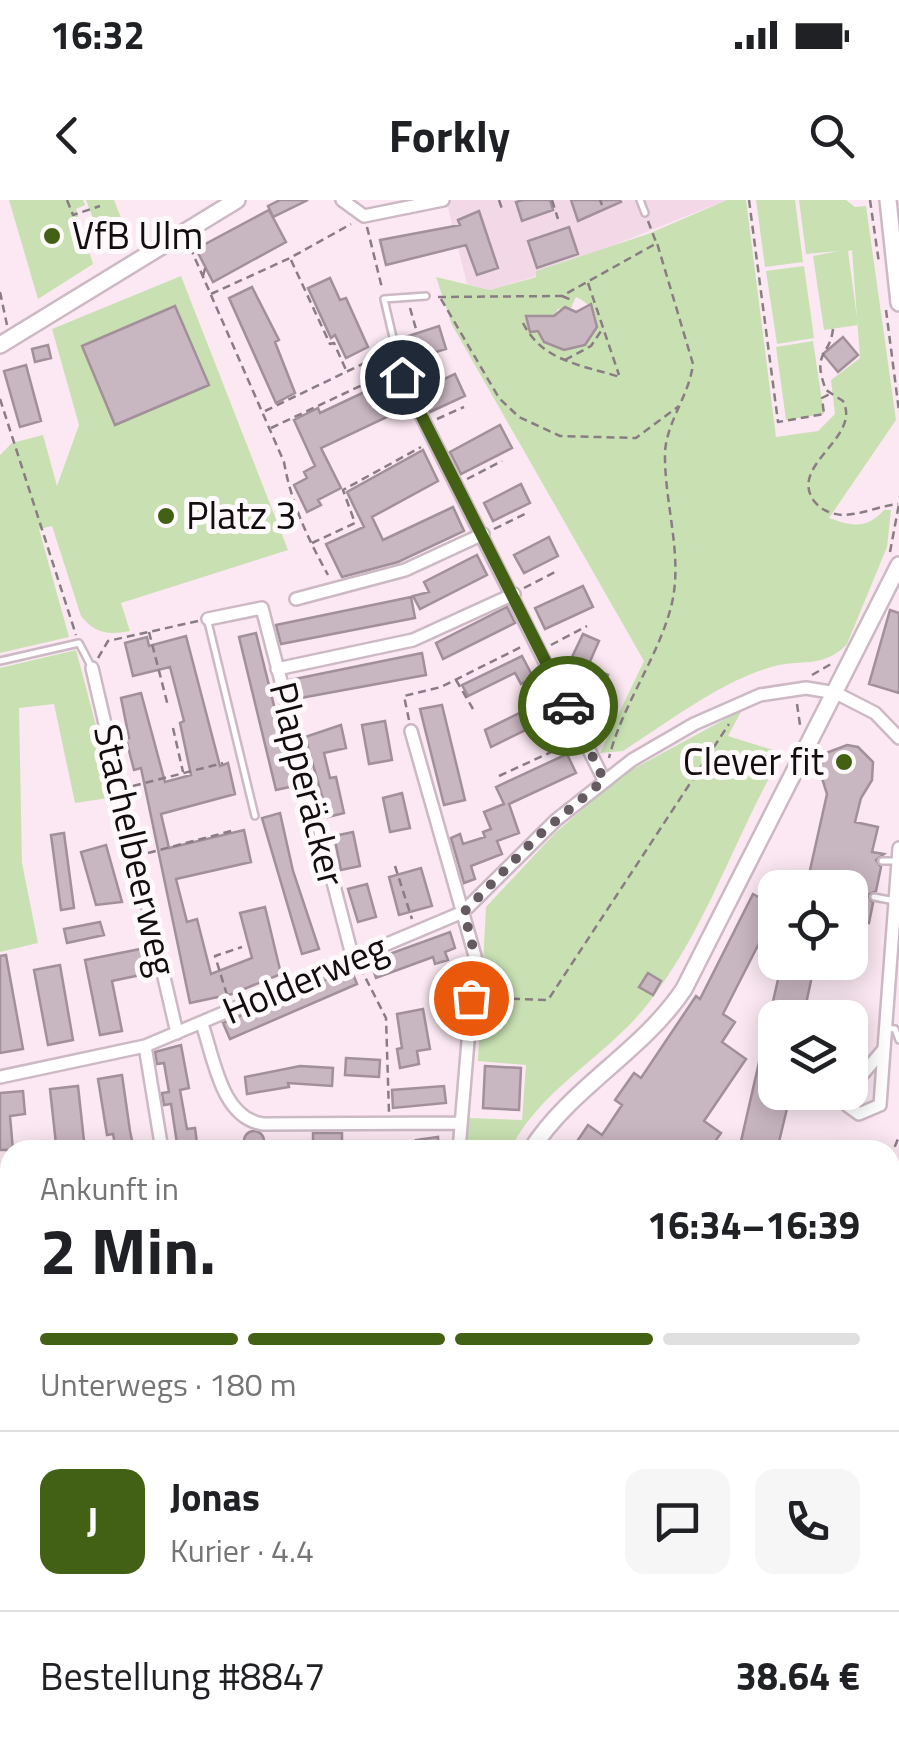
<!DOCTYPE html>
<html lang="de">
<meta charset="utf-8">
<style>
:root{--surface:#fff;--page:#f6f6f6;--text:#202124;--muted:#757577;--line:#e0e0e0;--accent:#426115}
body{margin:0;font-family:"Titillium Web",sans-serif;background:var(--page);color:var(--text);height:100vh;display:flex;flex-direction:column;font-size:38px;white-space:nowrap}
*{box-sizing:border-box;margin:0}
p{font-size:32px;color:var(--muted)}
.icon{flex:none;width:55px;height:55px;fill:none;stroke:currentColor;stroke-width:2;stroke-linecap:round;stroke-linejoin:round}
.map{position:relative;flex:1;overflow:hidden}
.details{position:absolute;left:0px;top:940px;width:900px;height:620px;display:flex;flex-direction:column;background:var(--surface);border-radius:30px 30px 0 0;box-shadow:0 5px 25px #0003}
.details>*{flex:none}
.tools{position:absolute;left:758px;top:670px;display:grid;gap:20px}
.tools a{display:grid;place-items:center;width:110px;height:110px;border-radius:20px;background:var(--surface);box-shadow:0 5px 25px #0003;font-size:50px}
.pin{position:absolute;display:grid;place-items:center;width:85px;height:85px;color:#fff;margin:-42px;border:5px solid #fff;border-radius:50%;box-shadow:0 2px 10px #0007}
.courier{position:absolute;display:grid;place-items:center;width:100px;height:100px;margin:-50px;border:8px solid #426115;border-radius:50%;background:#fff;color:#222;box-shadow:0 2px 12px #0007}
.summary em{font-style:normal;font-weight:700}
.summary div{display:flex;flex-direction:column-reverse}
.summary{display:flex;align-items:center;justify-content:space-between;height:170px;padding:0 40px}
h1{font-size:65px;font-weight:700;line-height:75px}
.bar{display:grid;grid-template-columns:repeat(4,1fr);gap:15px 10px;align-content:center;height:120px;padding:0 40px}
.bar i{height:12px;border-radius:8px;background:var(--line)}
.bar .current{background:var(--accent)}
.bar p{grid-column:span 4}
.line{display:flex;align-items:center;gap:25px;padding:0 40px;border-top:2px solid var(--line)}
.line div{flex:1}
.round{display:grid;place-items:center;flex:none;width:105px;height:105px;border-radius:20px;background:var(--page)}
.status{display:flex;justify-content:space-between;align-items:center;height:70px;padding:0 50px;background:var(--surface);direction:ltr}
.status svg{height:28px;fill:currentColor}
header{display:flex;justify-content:space-between;align-items:center;height:130px;padding:0 40px;background:var(--surface);font-size:45px;font-weight:700}
.map>svg:first-child{display:block}
.built{fill:#f3d9e8}
.green{fill:#c9e1b2;fill-rule:evenodd}
.lines{fill:none;stroke-linecap:round;stroke-linejoin:round}
.river{stroke:#a3c282;stroke-width:25}
.building{fill:#c8b6c0;stroke:#a18f99;stroke-width:2.5}
.lane-casing{stroke:#ccb9c4;stroke-width:10}
.street-casing{stroke:#ccb9c4;stroke-width:16}
.secondary-casing{stroke:#ccb9c4;stroke-width:20}
.primary-casing{stroke:#d0cfcf;stroke-width:22}
.path{stroke:#897c83;stroke-width:2.5;stroke-dasharray:8 5;stroke-linecap:butt}
.lane{stroke:#fff;stroke-width:5}
.street{stroke:#fff;stroke-width:11}
.secondary{stroke:#fff;stroke-width:15}
.primary{stroke:#e0accd;stroke-width:18}
.rail-casing{stroke:#92858c;stroke-width:8}
.rail{stroke:#fefafc;stroke-width:4;stroke-dasharray:11;stroke-linecap:butt}
.primary-bridge-casing{stroke:#d0cfcf;stroke-width:22;stroke-linecap:butt}
.primary-bridge{stroke:#e0accd;stroke-width:18}
.done{stroke:#645a5f;stroke-width:10;stroke-dasharray:0 18}
.route{stroke:#426115;stroke-width:12}
.poi-dot{fill:#426115;stroke:#fefafc;stroke-width:4}
.labels{text-anchor:middle;stroke-width:10;stroke-linejoin:round;paint-order:stroke}
.poi-label{font-size:38px;fill:#130d10;stroke:#fefafc;text-anchor:start}
.street-label{font-size:38px;fill:#130d10;stroke:#fefafc}
</style>
<div class="status"><b>16:32</b><svg viewBox="0 0 49 12"><path d="M0 12V9h3v3zM5 12V6h3v6zM10 12V3h3v9zM15 12V0h3v12zM26 1h20v11H26zM47 4h2v5h-2z"/></svg></div>
<header><svg class="icon" aria-label="back" viewBox="0 0 24 24"><path d="M15 5l-7 7 7 7"/></svg>Forkly<svg class="icon" aria-label="search" viewBox="0 0 24 24"><circle cx="10" cy="10" r="6"/><path d="M15 15l6 6"/></svg></header>
<div class="map">
<svg width="899" height="1560" viewBox="0 0 899 1560">
<rect width="100%" height="100%" fill="#fbe8f2"/>
<path class="built" d="M446,0H727L536,76L490,90L467,84Z"/>
<path class="green" d="M9,0H83L85,5L76,9L93,64L38,99Z
M86,0H114L125,28L100,37Z
M727,0H746L776,237L818,231L835,214L831,180L860,158L852,50L848,51L858,125L824,130L813,56L839,51L806,54L799,0H846L855,7L866,6L896,220L829,318C852,326 866,330 884,310H891L887,347L847,444C825,468 803,459 775,466C722,480 669,522 623,551L600,553L644,461L452,125L436,77L490,90L536,77V71L648,34ZM576,97C598,107 604,126 585,145C565,153 549,150 538,131H530L527,116H554L558,109L571,108Z
M756,0H795L803,62L765,67Z
M804,66L814,138L777,144L766,71Z
M181,76L288,350L121,403L130,431C109,435 95,434 81,416L52,326L39,329L69,437L0,453V255L12,243L43,235L57,286L79,225L52,129Z
M813,141L824,214L786,220L776,147Z
M76,450L115,597L75,603L54,504L19,508L22,663L38,743L0,752V468Z
M742,510L728,536L783,553C735,635 707,729 647,805C606,857 540,889 510,950H467L469,918L522,920L526,865L478,861L486,707L555,633L622,575Z
M10,1314V1375L1,1376L0,1316Z
M59,1550H109L96,1560H45Z
M398,1550H571L568,1560H390Z
M670,1550H830L829,1560H667Z"/>
<g class="lines">
<path class="river" d="M890,996L899,989
M650,1560L654,1550"/>
</g>
<path class="building" d="M280,0H308L273,17L268,6Z
M523,0H550L553,10L522,21L516,2Z
M571,0H620L621,2L578,21Z
M269,10L286,42L213,82L196,49Z
M479,11L498,68L477,75L466,45L386,65L380,40L460,25L458,20Z
M569,27L578,54L537,68L528,41Z
M330,78L340,100L346,98L368,147L346,158L335,135L331,138L308,88Z
M252,87L279,140L275,142L295,193L276,203L229,98Z
M591,104L597,127L585,145L564,150L544,142L538,131L530,132L526,116H554L565,107L576,112Z
M175,106L209,185L115,225L82,146Z
M439,126L446,149L410,160L402,138Z
M843,137L858,155L838,172L823,154Z
M48,145L51,158L35,162L32,149Z
M26,165L41,221L20,227L4,171Z
M455,174L465,196L430,212L420,190Z
M373,188L387,217L321,248L341,288L318,300L321,305L307,312L294,285L307,278L304,272L315,266L294,220L318,208L320,213Z
M500,225L512,248L461,274L450,252Z
M423,250L438,281L372,317L383,340L453,307L464,331L398,362L342,377L326,344L364,327L347,292Z
M521,284L530,303L493,321L484,303Z
M549,337L558,356L524,373L514,355Z
M477,355L487,375L420,409L413,396L429,392L424,382Z
M583,386L593,407L545,429L535,408Z
M411,397L415,418L281,444L276,425Z
M507,407L515,423L443,459L436,443Z
M890,410L899,413V493L869,484Z
M256,433L294,586L276,590L239,437Z
M583,434L599,441L588,466L608,475L605,484L610,486L603,502L607,512L587,526L576,504L583,483L564,474Z
M186,436L220,566L228,563L235,594L161,614L169,648L244,630L251,662L176,679L187,722L197,719L211,774L252,758L240,713L265,707L281,774L232,794L190,803L141,568L134,570L126,539L129,538L121,498L141,493L165,582L191,575L180,523L184,521L170,467L133,476L125,443L147,437L149,446Z
M422,453L426,475L295,499L290,480Z
M522,456L533,477L521,484L515,473L468,496L462,485Z
M538,504L546,520L491,547L485,530Z
M442,505L465,600L444,605L420,509Z
M385,521L392,560L369,564L362,525Z
M341,525L346,548L324,553L330,578L336,577L344,613L328,617L305,537Z
M847,545L858,547L873,562L872,580L861,598L855,622L878,627L872,652L884,654L876,660L881,667L876,691L868,695L873,703L869,723L850,718V688H806L827,594L820,572L822,563L826,553Z
M567,554L576,573L509,604L519,633L497,641L502,654L471,666L475,679L464,683L451,638L460,634L463,644L485,637L483,632L491,629L484,612L504,604L496,587Z
M402,593L410,628L390,632L383,598Z
M280,613L293,671L319,749L302,754L262,618Z
M353,632L360,666L341,670L334,636Z
M64,633L74,708L61,710L51,635Z
M106,645L122,702L96,705L81,652Z
M421,668L432,706L399,715L389,677Z
M367,684L376,717L358,722L348,689Z
M753,694L775,706V712L723,814L735,822L722,842L746,859L704,921L721,933L709,950H592L578,940L588,925L602,935L622,905L615,900L634,873L641,878L696,796L700,799Z
M100,722L104,735L67,743L64,729Z
M450,732L455,748L445,752L448,760L435,764L433,757L376,778L370,761Z
M145,748L150,773L112,781L122,831L100,835L85,760Z
M6,755L23,849L0,853V756Z
M782,762H815L803,818H775V892H791L777,950H739Z
M60,765L73,840L48,845L34,770Z
M351,769L357,784L230,839L223,823Z
M648,773L661,781L653,795L639,787Z
M423,809L430,849L417,851L419,864L400,868L397,849L402,848L397,814Z
M181,845L189,888L180,890L187,929L195,928L198,950H178L171,904L164,905L162,893L169,892L164,863L157,864L155,852Z
M346,858L380,860L379,877L345,875Z
M300,866L333,868L332,886L288,883L289,887L247,894L245,877Z
M485,866L521,868L519,910L483,908Z
M122,875L130,931L134,950H116L113,934L107,935L98,879Z
M78,886L84,941L56,944L50,889Z
M444,886L446,903L393,908L392,890Z
M23,891L25,914L10,916L13,950H0V893Z
M244 941a10 10 0 1 1 20 0a10 10 0 1 1-20 0Z
M313,933H342V949H313Z
M438,937L439,950H418L416,940Z"/>
<g class="lines">
<g class="lane-casing">
<path id="lane" d="M640,0L645,13
M402,176L384,99L426,96
M208,422L255,616
M0,461L79,443L91,466
M882,661H895
M874,697L895,701
M886,828L895,829L899,840
M0,1393L10,1391
M0,1501L10,1498
M353,1550L362,1560
M318,1560L324,1550"/>
</g>
<g class="street-casing">
<path id="street" d="M342,0L364,16L443,0
M384,167L402,177L604,580
M296,399L405,370L483,334
M208,419L262,408L353,759
M92,468L177,833
M277,469L413,440L514,394
M411,531L475,756L459,950
M202,824C214,858 221,918 263,924L461,923
M145,846L162,950
M884,849L899,648
M0,877L145,846L463,712L556,620L632,560L694,524L760,495L806,488L836,493L875,513L899,538
M848,892V906L859,914L880,905L884,849L850,889
M0,1103H10
M0,1219L10,1220"/>
</g>
<g class="secondary-casing">
<path id="secondary" d="M888,0L899,103
M0,145L237,0
M531,950C571,887 642,852 684,789L899,365
M0,1273L10,1275
M249,1550L271,1560
M277,1550L282,1560
M593,1560L596,1550"/>
</g>
<g class="primary-casing">
<path id="primary" d="M157,1560L173,1550"/>
</g>
<path class="path" d="M67,0L73,15L100,6
M499,0L502,9
M552,0L558,19
M600,0L602,5
M749,0L778,222L824,214L822,198L830,194
M870,0L879,63
M648,21L656,42
M367,27L382,88
M190,47L284,262C291,303 308,339 328,375
M291,60L330,144L334,143L346,170
M203,76L206,65
M588,83L619,175
M0,92L7,125
M211,94L290,58L351,24
M562,96L574,101
M438,97L562,96L657,43L693,164C689,196 667,221 665,252C664,304 684,357 671,407C657,460 622,505 609,558
M441,99L499,198L519,217L560,236L636,238L679,206
M410,108L416,129
M886,110L899,211
M523,123C542,161 581,165 620,177
M833,129C830,157 811,151 826,190L843,201C862,238 788,265 814,301C821,310 831,314 842,315C861,315 879,306 898,304
M565,160L591,146L603,128
M0,199L76,435
M265,211L375,158
M437,219L464,207
M271,228L375,179
M467,279L502,261
M494,329L527,313
M312,343L355,323L343,290L421,247
M890,352L899,304
M524,388L557,371
M149,432L168,506
M551,445L587,426
M98,458L108,441L198,421
M812,475L831,464
M456,480L473,509
M797,504L800,525
M409,520L404,496L441,487L521,447
M173,528L183,572
M499,576L573,542
M133,586L223,563
M148,653L235,630
M395,666L412,719
M360,767L386,818L389,913
M227,795L215,756L242,747
M486,798L548,800L729,524
M360,948V950
M890,959L899,936
M890,1015L899,1006
M820,1550L827,1560
M105,1560L118,1550
M832,1560L833,1550"/>
<use href="#lane" class="lane"/>
<use href="#street" class="street"/>
<use href="#secondary" class="secondary"/>
<use href="#primary" class="primary"/>
<g class="rail-casing">
<path id="rail" d="M890,1260L899,1168
M890,1335L899,1263
M855,1560L856,1550"/>
</g>
<use href="#rail" class="rail"/>
<g class="primary-bridge-casing">
<path id="primary-bridge" d="M890,1268L899,1264"/>
</g>
<use href="#primary-bridge" class="primary-bridge"/>
</g>
<g class="lines">
<path class="done" d="M471,798L475,756L464,712L538,636L604,580L568,506"/>
<path class="route" d="M402,177L568,506"/>
</g>
<g class="poi-dot">
<circle cx="52" cy="36" r="10"/>
<circle cx="166" cy="316" r="10"/>
<circle cx="844" cy="562" r="10"/>
</g>
<g class="labels">
<g class="poi-label">
<text x="72" y="49">VfB Ulm</text>
<text x="186" y="329">Platz 3</text>
<text x="824" y="575" text-anchor="end">Clever fit</text>
</g>
<g class="street-label">
<text transform="translate(307 584) rotate(76)" y="13">Plapperäcker</text>
<text transform="translate(135 650) rotate(77)" y="13">Stachelbeerweg</text>
<text transform="translate(305 779) rotate(-23)" y="13">Holderweg</text>
</g>
</g>
</svg>
<div class="tools">
<a><svg class="icon" aria-label="locate" viewBox="0 0 24 24"><circle cx="12" cy="12" r="6"/><path d="M12 2v4M12 18v4M2 12h4M18 12h4"/></svg></a>
<a><svg class="icon" aria-label="layers" viewBox="0 0 24 24"><path d="M12 4l9 5-9 5-9-5zM3 14l9 5 9-5"/></svg></a>
</div>
<div class="pin" style="left:471px;top:798px;background:#ea580c"><svg class="icon" aria-label="bag" viewBox="0 0 24 24"><path d="M5 8h14l-1 12H6zM9 8a3 3 0 0 1 6 0"/></svg></div>
<div class="pin" style="left:402px;top:177px;background:#1f2937"><svg class="icon" aria-label="home" viewBox="0 0 24 24"><path d="M3 11l9-7 9 7M6 9v11h12V9"/></svg></div>
<div class="courier" style="left:568px;top:506px"><svg class="icon" aria-label="car" viewBox="0 0 24 24"><path d="M5 17H2v-5l4-1 3-4h7l3 4 3 1v5h-3M9 17h6M6 11h13"/><circle cx="7" cy="17" r="2"/><circle cx="17" cy="17" r="2"/></svg></div>
<section class="details">
<div class="summary"><div><h1>2 Min.</h1><p>Ankunft in</p></div><em>16:34–16:39</em></div>
<div class="bar"><i class="current"></i><i class="current"></i><i class="current"></i><i></i><p>Unterwegs · 180 m</p></div>
<div class="line" style="height:180px"><b class="round" style="background:var(--accent);color:#fff">J</b><div><b>Jonas</b><p>Kurier · 4.4</p></div><a class="round"><svg class="icon" aria-label="chat" viewBox="0 0 24 24"><path d="M4 5h16v11H9l-5 4z"/></svg></a><a class="round"><svg class="icon" aria-label="phone" viewBox="0 0 24 24"><path d="M5 4h4l2 5-3 2q2 4 5 5l2-3 5 2v4C11 20 4 13 5 4z"/></svg></a></div>
<div class="line" style="height:130px"><div>Bestellung #8847</div><b>38.64 €</b></div>
</section>
</div>
